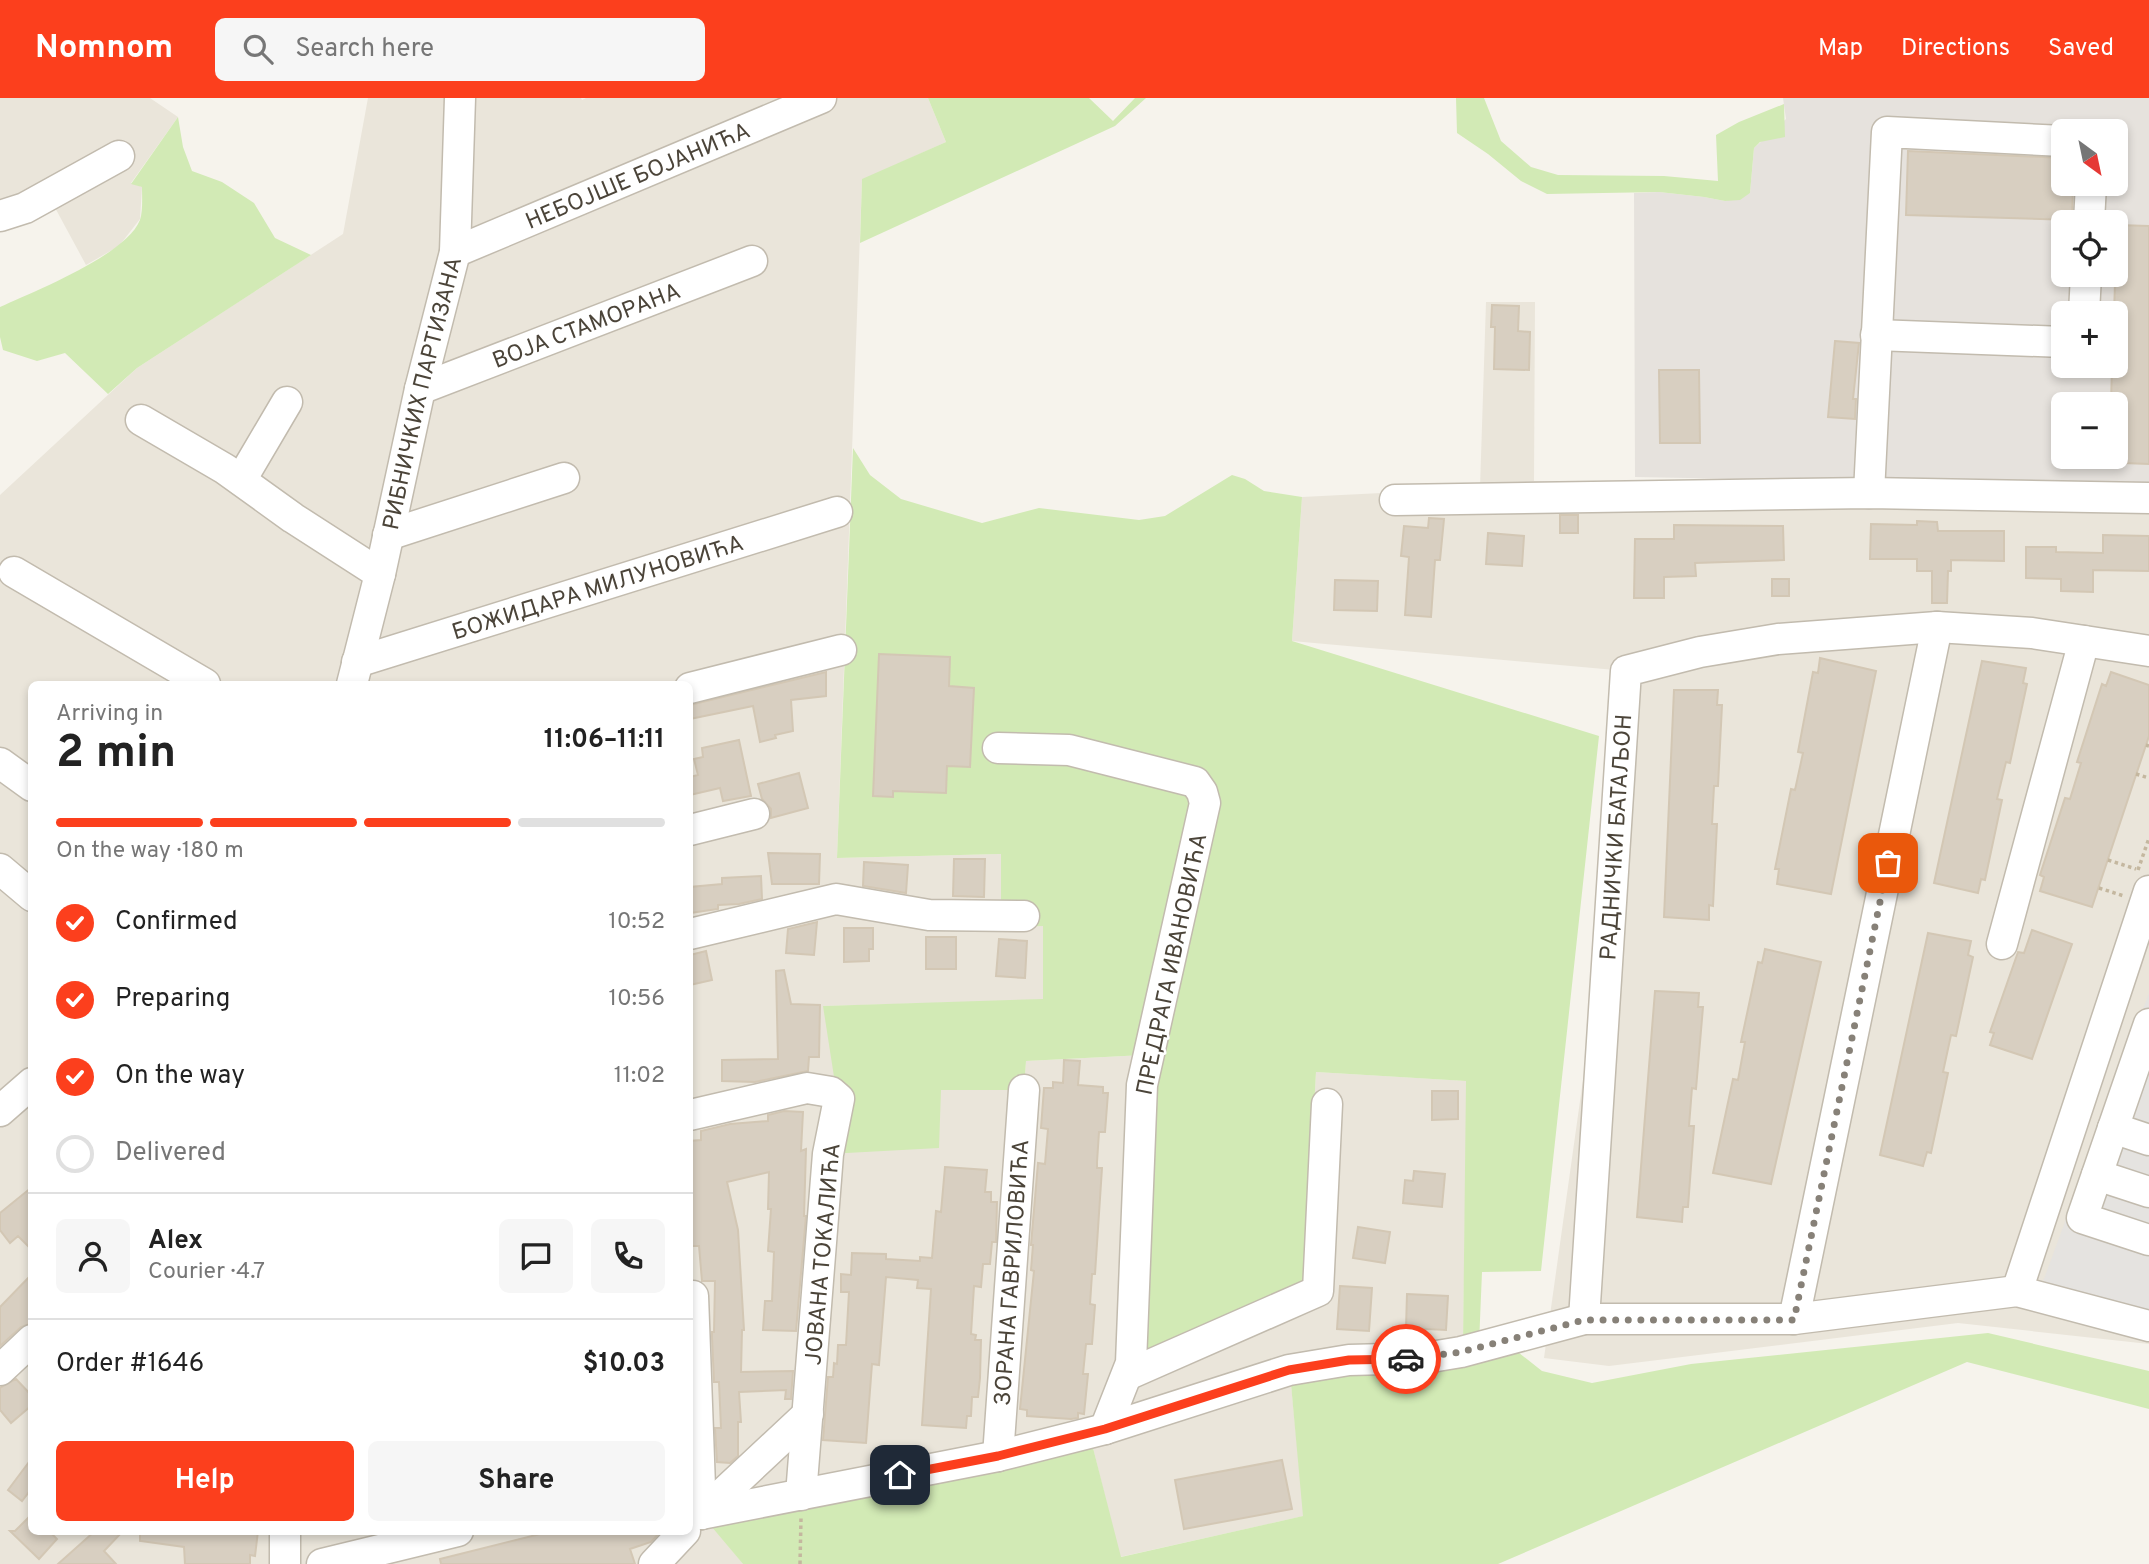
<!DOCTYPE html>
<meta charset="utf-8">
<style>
:root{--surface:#fff;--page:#f6f6f6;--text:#222;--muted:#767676;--line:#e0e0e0;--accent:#fc3f1d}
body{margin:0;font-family:Overpass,sans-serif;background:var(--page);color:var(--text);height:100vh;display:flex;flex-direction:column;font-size:26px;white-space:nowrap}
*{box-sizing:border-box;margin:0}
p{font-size:23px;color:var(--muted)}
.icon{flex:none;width:38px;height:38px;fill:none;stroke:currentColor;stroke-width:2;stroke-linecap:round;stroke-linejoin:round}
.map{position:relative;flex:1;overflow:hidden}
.details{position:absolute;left:28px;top:583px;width:665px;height:854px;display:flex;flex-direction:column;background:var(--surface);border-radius:10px;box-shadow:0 4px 10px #0003}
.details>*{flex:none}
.needle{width:46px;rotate:147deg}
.buttons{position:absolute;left:2051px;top:21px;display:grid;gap:14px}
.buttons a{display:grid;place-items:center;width:77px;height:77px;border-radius:10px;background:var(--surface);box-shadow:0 4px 10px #0003;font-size:35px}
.pin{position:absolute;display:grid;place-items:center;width:60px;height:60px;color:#fff;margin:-30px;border-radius:14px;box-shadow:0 4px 10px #0006}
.courier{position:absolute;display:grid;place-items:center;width:70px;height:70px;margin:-35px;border:5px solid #fc3f1d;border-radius:50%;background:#fff;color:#222;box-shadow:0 2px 9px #0007}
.headline em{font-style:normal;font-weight:700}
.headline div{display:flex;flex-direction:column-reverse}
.headline{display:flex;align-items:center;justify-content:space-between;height:119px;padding:0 28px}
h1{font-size:46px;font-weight:700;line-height:52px}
.bar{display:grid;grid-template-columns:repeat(4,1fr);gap:10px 7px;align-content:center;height:84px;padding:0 28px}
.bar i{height:9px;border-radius:5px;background:var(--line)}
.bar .on{background:var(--accent)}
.bar p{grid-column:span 4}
.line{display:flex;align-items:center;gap:18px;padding:0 28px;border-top:2px solid var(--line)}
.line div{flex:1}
.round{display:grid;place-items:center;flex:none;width:74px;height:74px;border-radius:10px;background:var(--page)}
ol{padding:0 28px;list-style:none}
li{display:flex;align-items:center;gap:21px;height:77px}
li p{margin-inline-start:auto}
li .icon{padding:7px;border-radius:50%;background:var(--accent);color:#fff;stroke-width:4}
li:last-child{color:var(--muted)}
li i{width:38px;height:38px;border:4px solid var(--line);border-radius:50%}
.cta{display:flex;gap:14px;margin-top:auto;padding:14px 28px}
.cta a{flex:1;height:80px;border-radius:10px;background:var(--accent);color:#fff;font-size:28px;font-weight:700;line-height:80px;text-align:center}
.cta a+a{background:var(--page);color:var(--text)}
header{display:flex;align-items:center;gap:42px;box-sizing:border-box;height:98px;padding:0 35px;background:var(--accent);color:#fff}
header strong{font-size:33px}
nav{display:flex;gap:38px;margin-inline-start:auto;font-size:24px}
.search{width:490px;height:63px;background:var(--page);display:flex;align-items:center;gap:18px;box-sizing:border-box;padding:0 24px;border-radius:10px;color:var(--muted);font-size:26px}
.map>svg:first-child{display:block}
.residential{fill:#eae5da;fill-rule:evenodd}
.industrial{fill:#e6e2dd;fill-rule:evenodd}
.green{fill:#d2eab5}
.parking{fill:#e5e3e0}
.building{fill:#d8cfc1;stroke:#d3c7b4;stroke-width:2}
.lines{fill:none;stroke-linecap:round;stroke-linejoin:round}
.minor-casing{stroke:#c2bbae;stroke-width:33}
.path{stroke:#c4b79f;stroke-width:3.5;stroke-dasharray:3.5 3.5;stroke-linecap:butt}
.minor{stroke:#fff;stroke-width:30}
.done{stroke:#878178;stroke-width:7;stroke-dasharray:0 12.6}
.route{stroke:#fc3f1d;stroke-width:9}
.labels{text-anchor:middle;stroke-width:5;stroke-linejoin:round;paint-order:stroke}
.street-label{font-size:23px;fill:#4b4439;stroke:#fff}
</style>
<header>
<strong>Nomnom</strong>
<div class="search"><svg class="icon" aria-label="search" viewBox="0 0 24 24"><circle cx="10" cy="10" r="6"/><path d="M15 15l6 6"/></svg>Search here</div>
<nav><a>Map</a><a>Directions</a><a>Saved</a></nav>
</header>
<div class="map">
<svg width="2149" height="1466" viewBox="0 0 2149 1466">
<rect width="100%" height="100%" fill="#f6f3ec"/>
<path class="residential" d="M0,0H150L178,19L131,85L142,89L140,121L119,148L86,167L53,106L0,133Z
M368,0H581L582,2L586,0H928L946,44L862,82L837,760L1001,756V829L1043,828V902L823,908L941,992H1024L1026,963L1144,957L1304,1192L1316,974L1467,983L1463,1245L1291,1286L1304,1418L1120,1459L1092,1346L726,1445L743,1466H0V397L137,270L343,136ZM32,586H690V1433H32Z
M1486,204H1535L1534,383L2149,395V553L1937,529L1626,573L1292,543L1302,399L1480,390Z
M1968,538L2149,563V1246L1958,1225L1609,1268L1544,1260L1639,582L1777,549Z"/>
<path class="industrial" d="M1783,0H2149V389L1635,379L1634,95L1659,94L1704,99L1725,103L1750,95L1754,50L1786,21ZM2063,33H2116V86H2063ZM2063,124H2116V177H2063ZM2063,215H2116V268H2063ZM2063,306H2116V359H2063Z"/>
<path class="green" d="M928,0H1089L1113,23L1135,0H1146L1115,28L860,145L862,81L946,44Z
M1456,0H1484L1501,43L1531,69L1558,77L1664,78L1718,83L1716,37L1739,24L1784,6L1785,39L1760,44L1754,50L1750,95L1740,102L1725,103L1704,99L1659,94L1547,96L1521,83L1488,56L1457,35Z
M178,19L183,49L192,73L222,84L254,105L275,140L311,157L137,270L108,296L65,255L37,263L3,252L0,239V209C35,193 126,157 140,122C143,113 142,98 142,89L131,86Z
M853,350L870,377L901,401L982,425L1039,410L1139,422L1165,418L1232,377L1245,381L1264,393L1302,399L1292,543L1599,638L1541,1173L1482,1174L1479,1246L1463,1245L1466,983L1316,974L1304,1192L1131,1265L1144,957L1026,963L1024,992H941L939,1050L828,1056L837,998L823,908L1043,901V828L1001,830V756L837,760Z
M1988,1235L2149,1273V1311L1967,1264L1498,1466H743L701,1416L1092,1346L1121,1459L1303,1418L1291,1286L1447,1265L1514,1251L1542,1273L1592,1285L1691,1266Z"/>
<path class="parking" d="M2149,895V1213L2041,1189Z"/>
<path class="building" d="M1908,53L2063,60V86H2073L2072,122L1906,117Z
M2117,127L2149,128V366L2124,365V356H2116V306H2111L2112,268H2116V215H2114Z
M1492,207L1519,208L1518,233L1530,234L1529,272L1494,271L1495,229H1491Z
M1835,243L1859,245L1853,301H1856L1855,321L1828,319Z
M1659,272H1699L1700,345H1660Z
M1560,417H1578V435H1560Z
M1429,420L1444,421L1440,462H1435L1431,519L1405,517L1409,459L1401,458L1404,428L1428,430Z
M1917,423L1937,424L1938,433H2004V463L1951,462V473H1948L1947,505H1932V473H1917V461H1870L1871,426L1917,427Z
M1674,427L1783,428L1784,462L1695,465L1696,478L1664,479V500H1634L1635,441H1674Z
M1488,435L1524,438L1522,468L1486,466Z
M2103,437L2149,438V473L2093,472V494L2061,493V481L2026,480V449H2056V454L2103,455Z
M1772,481H1789V498H1772Z
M1335,482L1378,483L1377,513L1334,512Z
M879,556L950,559L949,588L974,590L970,669L947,668L946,695L893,693V699L873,698Z
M1820,560L1876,573L1831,796L1777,786L1779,771H1775L1791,691L1795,692L1803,655L1798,654L1813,574L1818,575Z
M1982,563L2026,570L2023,585L2027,586L2010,665L2006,664L1997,701L2002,702L1985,782L1981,781L1978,795L1934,785Z
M826,574V598L791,602L793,633L775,637L776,640L760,644L753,608L690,621V607Z
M2111,574L2149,587V638L2092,809L2040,793L2044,779L2040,777L2065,700L2070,701L2081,665L2077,664L2102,586L2106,588Z
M1674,592H1718L1717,607H1722L1718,688H1714L1712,726H1717L1713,808L1709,807V822L1664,819Z
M739,642L751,698L723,703L720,690L690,697V679L698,677L694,661L703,659L702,650Z
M799,675L808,710L771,720V711L762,701L758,686Z
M768,755L820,756L819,786H772Z
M954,761H985L984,799L953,798Z
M864,764L908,767L906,795L863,788Z
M761,778L762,801L739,806L718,807V811L690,815V789L722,786V780Z
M817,824L814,857L786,855L788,831Z
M844,830H873V851H869V863L844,864Z
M2032,832L2072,846L2032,961L1990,947L1994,935L1990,934L2018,854L2024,855Z
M1928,835L1971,843L1968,857L1973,859L1956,938L1951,937L1943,974L1948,975L1931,1055L1927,1054L1923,1068L1880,1057Z
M926,839H956V871H926Z
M999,841L1027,843L1025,880L996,878Z
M1765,851L1821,864L1771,1086L1713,1075L1733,981L1738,982L1745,944H1741L1758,864L1762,865Z
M706,853L712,882L690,887V857Z
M784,872L791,906L820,907L819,959H809L808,973L755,984L722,983V962L778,961L776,873Z
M1655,893L1699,895L1698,909H1703L1696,991L1692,990L1689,1028H1694L1688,1109H1683L1682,1124L1637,1119Z
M1064,962L1080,963L1078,987L1103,989V995H1108L1105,1034H1099L1097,1064V1070H1102L1095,1176H1092L1090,1206L1095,1207L1092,1246H1086L1083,1276H1088L1084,1316L1078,1315V1320L1071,1321L1027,1318V1312L1020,1311L1034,1173L1031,1172L1033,1147H1031L1038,1065L1045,1066L1048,1031L1041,1030L1044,990H1053V984L1063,985Z
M1432,993H1458V1021L1432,1022Z
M784,1013L803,1014L801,1053L806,1051L804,1118H806L796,1233L763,1232L765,1203H772L774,1154L768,1153L771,1111H768L769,1074L727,1084L738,1132L744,1232H742L741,1274L793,1273L791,1301H785L786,1292L739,1294L741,1324H738V1358L730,1365L717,1364L715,1330H721L719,1284H714L712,1239V1234H714L715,1183H702L699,1148H690V1043L701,1042V1033L730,1026L768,1023V1017Z
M945,1069L987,1072L985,1094H991V1104H997L996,1144H992L990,1166H983L981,1189L974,1188L971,1236L976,1237L975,1242H981L980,1280L978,1299H972L971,1318H967L966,1330L922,1327L931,1191L917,1190L918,1182L886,1179L879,1267L872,1266L866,1345L823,1342L828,1279H833L834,1265L837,1266L838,1247H846L849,1194H841V1176L851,1177L852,1155L886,1156V1161L920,1163V1159L932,1160L936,1113L941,1114Z
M1414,1073L1445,1076L1442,1109L1403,1105L1405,1082L1413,1083Z
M32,1089V1152L18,1138L10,1145L0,1132V1115Z
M1358,1129L1390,1134L1385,1165L1353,1160Z
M32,1176V1225L21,1229L0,1248V1209Z
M1340,1188L1372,1190L1369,1233L1337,1231Z
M1407,1196L1448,1198L1446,1232L1406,1230Z
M16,1281L32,1298V1307L11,1325L0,1312V1290Z
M32,1360V1390L22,1403L8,1392Z
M1282,1362L1292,1411L1184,1431L1175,1382Z
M32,1416V1433H49L57,1441L39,1461L10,1433H15Z
M95,1433H123L104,1453L116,1466H58Z
M140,1433H258L255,1458L250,1457V1466H185L184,1449L140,1443Z
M552,1433H661L651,1444L630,1451L635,1466H441L440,1461Z"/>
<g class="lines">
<g class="minor-casing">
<g id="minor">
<path d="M0,118L25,110L119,58"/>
<path d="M2089,124L2091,86"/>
<path id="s1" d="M455,154L821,0"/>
<path d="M2084,215L2086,177"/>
<path d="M1876,237L2063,244"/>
<path id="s2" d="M420,291L752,163"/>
<path d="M141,322L225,371L293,420L380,476"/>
<path d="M241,382L287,304"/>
<path d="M1869,395L1887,34L2063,43"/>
<path d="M1395,402L1869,395L2149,400"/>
<path d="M388,437L564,380"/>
<path d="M14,474L205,586"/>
<path id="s3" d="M357,564L837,414"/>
<path id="s4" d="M352,586L380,476L420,291L455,154L460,0"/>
<path d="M690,590L841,552"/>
<path d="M998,650L1069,652L1195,684L1202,694L1205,705L1142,987L1131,1265L1105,1331"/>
<path d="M0,665L32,688"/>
<path d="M690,732L754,716"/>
<path d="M0,771L32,798"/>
<path d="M690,836L836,801L929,817L1024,818"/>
<path d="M2002,846L2084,543"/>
<path d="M2149,926L2082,1120L2149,1142"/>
<path d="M0,1013L32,985"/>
<path d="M690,1017L807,990L831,994L839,1001L828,1056L801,1397"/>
<path d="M2113,1030L2149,1042"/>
<path d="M2097,1077L2149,1094"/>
<path d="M2017,1193L2149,793"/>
<path d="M693,1198L701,1416"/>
<path id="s5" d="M1584,1221L1626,573L1700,554L1778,541L1937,529L2032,535L2149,553"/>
<path d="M1794,1221L1937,529"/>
<path d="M0,1272L32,1242"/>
<path d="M1127,1277L1318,1193L1327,1006"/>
<path id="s6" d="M998,1358L1024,992"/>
<path d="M701,1416L998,1358L1105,1331L1289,1272L1349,1262L1425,1260L1461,1254L1584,1221H1794L2017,1193L2149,1228"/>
<path d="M701,1416L808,1316"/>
<path d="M285,1433V1466"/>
<path d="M322,1466L458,1433"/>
<path d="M654,1466L685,1433"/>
</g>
</g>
<path class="path" d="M2146,647L2149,648
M2136,676L2149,680
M2108,762L2136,771
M2138,772L2149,740
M2099,790L2124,798
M800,1466L801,1420"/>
<use href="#minor" class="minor"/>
</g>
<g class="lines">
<path class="done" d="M1406,1261L1461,1254L1584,1222H1794L1888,765"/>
<path class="route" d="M900,1377L998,1358L1105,1331L1289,1272L1349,1262L1406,1261"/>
</g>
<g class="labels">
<g class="street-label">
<text dy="8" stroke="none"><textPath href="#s1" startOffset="198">НЕБОЈШЕ БОЈАНИЋА</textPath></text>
<text dy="8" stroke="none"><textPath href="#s2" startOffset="178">ВОЈА СТАМОРАНА</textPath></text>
<text dy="8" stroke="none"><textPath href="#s4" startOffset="299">РИБНИЧКИХ ПАРТИЗАНА</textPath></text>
<text dy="8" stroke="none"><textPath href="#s3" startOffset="252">БОЖИДАРА МИЛУНОВИЋА</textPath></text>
<text dy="8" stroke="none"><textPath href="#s5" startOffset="483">РАДНИЧКИ БАТАЉОН</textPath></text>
<text transform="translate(1171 866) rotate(-78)" y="8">ПРЕДРАГА ИВАНОВИЋА</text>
<text transform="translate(822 1156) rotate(-85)" y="8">ЈОВАНА ТОКАЛИЋА</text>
<text dy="8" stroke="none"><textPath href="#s6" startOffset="184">ЗОРАНА ГАВРИЛОВИЋА</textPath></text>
</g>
</g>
</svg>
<div class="buttons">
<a><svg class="needle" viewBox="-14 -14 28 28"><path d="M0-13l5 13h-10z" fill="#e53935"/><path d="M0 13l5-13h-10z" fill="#767676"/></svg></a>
<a><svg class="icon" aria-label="locate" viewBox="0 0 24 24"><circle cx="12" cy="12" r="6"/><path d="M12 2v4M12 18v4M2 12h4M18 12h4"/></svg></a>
<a>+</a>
<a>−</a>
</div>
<div class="pin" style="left:1888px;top:765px;background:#ea580c"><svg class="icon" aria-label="bag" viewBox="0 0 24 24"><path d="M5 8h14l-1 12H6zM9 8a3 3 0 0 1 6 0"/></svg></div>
<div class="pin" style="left:900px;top:1377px;background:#1f2937"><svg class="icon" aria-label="home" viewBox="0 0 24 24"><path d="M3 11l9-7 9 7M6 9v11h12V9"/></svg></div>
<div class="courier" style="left:1406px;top:1261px"><svg class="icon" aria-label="car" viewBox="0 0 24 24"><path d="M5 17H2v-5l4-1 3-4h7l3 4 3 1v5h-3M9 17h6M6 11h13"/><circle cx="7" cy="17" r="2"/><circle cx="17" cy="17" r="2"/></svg></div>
<section class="details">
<div class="headline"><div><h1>2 min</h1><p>Arriving in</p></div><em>11:06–11:11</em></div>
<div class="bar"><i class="on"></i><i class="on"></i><i class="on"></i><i></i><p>On the way · 180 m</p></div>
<ol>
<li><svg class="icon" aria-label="check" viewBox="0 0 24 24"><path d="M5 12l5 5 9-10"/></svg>Confirmed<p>10:52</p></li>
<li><svg class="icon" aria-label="check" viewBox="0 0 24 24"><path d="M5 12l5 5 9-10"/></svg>Preparing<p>10:56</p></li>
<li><svg class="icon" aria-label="check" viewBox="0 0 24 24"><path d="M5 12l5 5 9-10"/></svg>On the way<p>11:02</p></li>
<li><i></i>Delivered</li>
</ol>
<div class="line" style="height:126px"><a class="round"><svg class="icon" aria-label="person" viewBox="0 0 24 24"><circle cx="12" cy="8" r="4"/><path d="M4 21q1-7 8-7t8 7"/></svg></a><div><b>Alex</b><p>Courier · 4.7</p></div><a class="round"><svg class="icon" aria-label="chat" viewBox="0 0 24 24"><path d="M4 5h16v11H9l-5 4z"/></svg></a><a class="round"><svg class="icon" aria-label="phone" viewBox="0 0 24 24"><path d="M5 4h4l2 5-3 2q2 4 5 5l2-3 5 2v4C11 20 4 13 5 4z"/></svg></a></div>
<div class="line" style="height:91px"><div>Order #1646</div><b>$10.03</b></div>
<div class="cta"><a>Help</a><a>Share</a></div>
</section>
</div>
